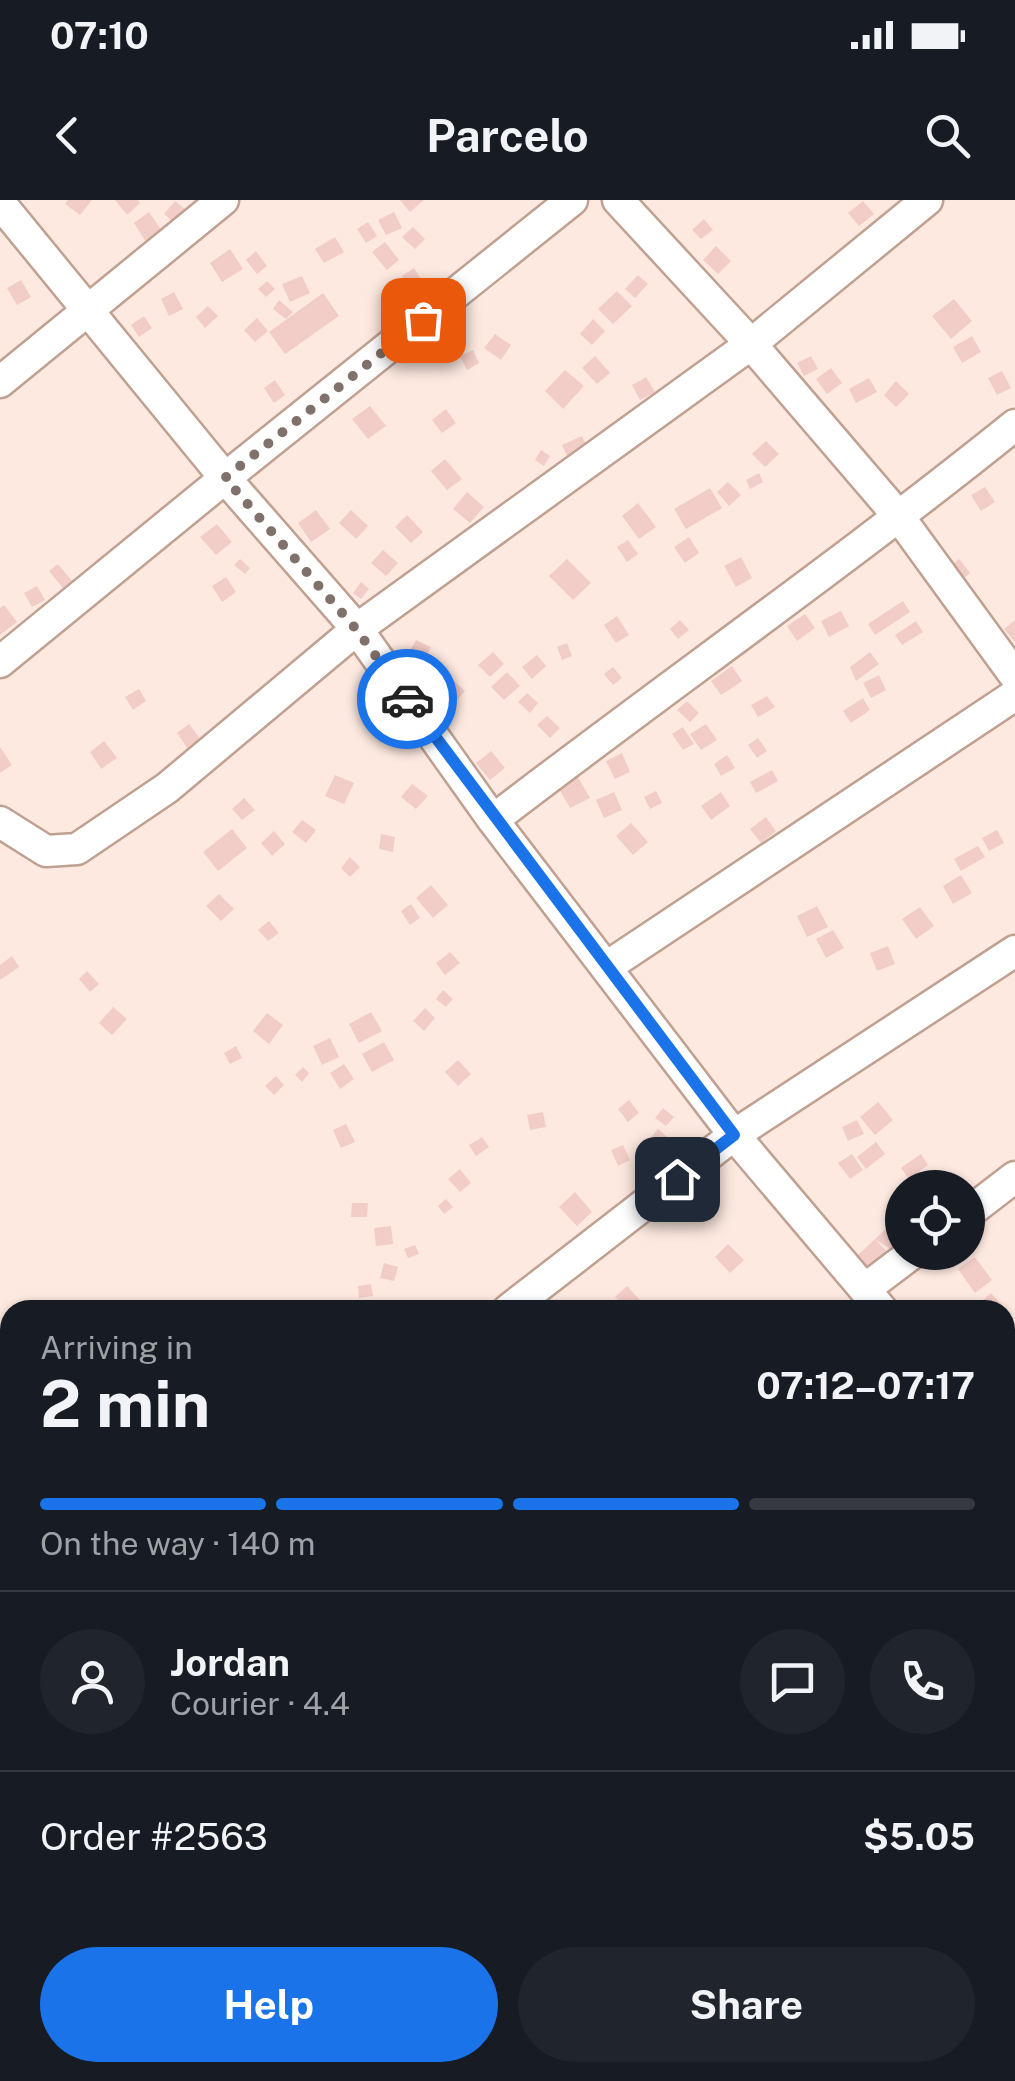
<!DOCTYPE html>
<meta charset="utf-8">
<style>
:root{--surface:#171b24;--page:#20242c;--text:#f1f3f6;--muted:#9ea1a6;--line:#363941;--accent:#1a73e8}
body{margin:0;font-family:"Public Sans",sans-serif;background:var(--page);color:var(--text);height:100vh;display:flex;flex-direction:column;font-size:38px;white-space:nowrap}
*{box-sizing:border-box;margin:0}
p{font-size:32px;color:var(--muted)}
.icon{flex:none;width:55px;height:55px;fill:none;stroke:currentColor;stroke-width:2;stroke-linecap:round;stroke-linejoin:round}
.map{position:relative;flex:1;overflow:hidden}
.details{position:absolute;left:0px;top:1100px;width:1015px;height:782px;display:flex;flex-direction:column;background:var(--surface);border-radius:30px 30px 0 0;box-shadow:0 2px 8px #0004}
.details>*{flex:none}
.buttons{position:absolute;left:885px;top:970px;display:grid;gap:20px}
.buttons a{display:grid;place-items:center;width:100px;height:100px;border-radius:50%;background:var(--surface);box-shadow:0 2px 8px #0004;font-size:50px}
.pin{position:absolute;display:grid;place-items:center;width:85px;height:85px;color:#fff;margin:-42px;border-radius:20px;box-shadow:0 5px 15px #0006}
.courier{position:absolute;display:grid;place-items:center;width:100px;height:100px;margin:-50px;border:8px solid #1a73e8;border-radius:50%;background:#fff;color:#222;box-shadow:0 2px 12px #0007}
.head em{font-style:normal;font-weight:700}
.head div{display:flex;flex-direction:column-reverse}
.head{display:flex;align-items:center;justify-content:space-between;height:170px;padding:0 40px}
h1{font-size:65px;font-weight:700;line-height:75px}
.bar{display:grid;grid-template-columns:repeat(4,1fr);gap:15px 10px;align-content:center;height:120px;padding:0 40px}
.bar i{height:12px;border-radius:8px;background:var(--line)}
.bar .current{background:var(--accent)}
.bar p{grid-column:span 4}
.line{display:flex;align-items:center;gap:25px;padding:0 40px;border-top:2px solid var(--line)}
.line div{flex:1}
.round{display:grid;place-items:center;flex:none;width:105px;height:105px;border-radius:52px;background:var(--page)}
.primary-button{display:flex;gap:20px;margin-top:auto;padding:20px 40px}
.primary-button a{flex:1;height:115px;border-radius:60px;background:var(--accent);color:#fff;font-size:40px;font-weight:700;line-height:115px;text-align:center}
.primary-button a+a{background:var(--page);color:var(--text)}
.status{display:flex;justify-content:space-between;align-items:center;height:70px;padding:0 50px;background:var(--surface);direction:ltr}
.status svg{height:28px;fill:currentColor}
header{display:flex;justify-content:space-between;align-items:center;height:130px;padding:0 40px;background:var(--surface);font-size:45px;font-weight:700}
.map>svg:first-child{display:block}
.building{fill:#f2cdc7}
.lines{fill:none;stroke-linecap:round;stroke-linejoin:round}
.minor-casing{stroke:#bfa091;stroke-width:35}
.minor{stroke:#fff;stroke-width:30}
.done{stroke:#80716a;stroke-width:10;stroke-dasharray:0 18}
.route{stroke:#1a73e8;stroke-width:12}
</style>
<div class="status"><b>07:10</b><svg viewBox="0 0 49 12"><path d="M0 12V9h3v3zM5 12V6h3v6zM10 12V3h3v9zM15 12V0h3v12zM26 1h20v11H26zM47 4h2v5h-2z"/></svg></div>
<header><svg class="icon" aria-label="back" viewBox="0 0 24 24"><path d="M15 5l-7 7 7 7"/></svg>Parcelo<svg class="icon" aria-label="search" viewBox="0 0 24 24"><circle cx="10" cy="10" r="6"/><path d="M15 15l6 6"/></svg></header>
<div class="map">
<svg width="1015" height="1881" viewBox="0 0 1015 1881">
<rect width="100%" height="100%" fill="#fde9e0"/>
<path class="building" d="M68,0H92L80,15L65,4Z
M115,0H138L140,3L127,15Z
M400,0H424L410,12Z
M175,1L191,14L180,28L164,14Z
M863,1L874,14L859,26L848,13Z
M149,12L162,31L146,42L134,23Z
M394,12L402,28L386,35L378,20Z
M704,19L713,30L701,39L692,30Z
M368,22L377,36L366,43L357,29Z
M413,27L425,39L415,49L402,37Z
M335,37L344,52L324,63L315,49Z
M385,42L399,60L387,70L372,52Z
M716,46L731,61L718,74L703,60Z
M230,49L243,69L222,82L210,63Z
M256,51L267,66L257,74L246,60Z
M414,68L422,81L410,89L402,76Z
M638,75L648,84L635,98L625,89Z
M302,76L310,93L290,102L282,84Z
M21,80L31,97L17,105L7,88Z
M267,81L275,89L266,97L258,89Z
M617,91L632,106L613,124L598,109Z
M174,92L183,109L169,116L161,99Z
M323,93L339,116L285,154L269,132Z
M954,99L972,121L951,139L932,116Z
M279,100L293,112L286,119L273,109Z
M208,106L218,116L205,128L196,117Z
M144,116L152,128L139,137L131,125Z
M257,118L268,131L255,142L244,130Z
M593,119L605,131L592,145L580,134Z
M495,134L511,145L501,160L484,148Z
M972,136L981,152L962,163L953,147Z
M473,150L479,163L467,170L460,156Z
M595,156L610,173L597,184L582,168Z
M811,156L818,169L804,176L797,163Z
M831,168L842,183L827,194L816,179Z
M565,170L584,186L563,209L545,191Z
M1002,171L1011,188L997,195L988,178Z
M646,177L655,192L640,200L632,185Z
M869,178L877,192L856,203L849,189Z
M275,180L285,195L274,203L264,188Z
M896,181L909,194L896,207L884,195Z
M370,206L386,226L368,239L352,219Z
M446,209L456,223L442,233L432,220Z
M582,236L591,255L571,264L562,245Z
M766,241L779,254L765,267L752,254Z
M541,250L550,256L544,266L535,260Z
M445,259L462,279L447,290L431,271Z
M759,273L763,282L750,289L746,280Z
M728,282L741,295L729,306L717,292Z
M985,287L995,302L981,311L971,295Z
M710,288L722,308L686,329L674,309Z
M467,292L484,307L470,323L453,309Z
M638,303L656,327L639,339L622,316Z
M316,310L330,329L311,342L298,323Z
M351,310L368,326L356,339L339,323Z
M407,315L423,332L411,343L395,327Z
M217,324L232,342L216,355L200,337Z
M689,337L699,353L685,363L674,347Z
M628,340L638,354L627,362L617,347Z
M383,350L398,363L386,376L371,363Z
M741,357L752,378L736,387L724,366Z
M240,359L250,368L245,374L234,365Z
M567,359L591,383L573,400L549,376Z
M959,359L970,373L959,383L948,369Z
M58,364L72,381L63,388L49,371Z
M226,377L236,392L222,402L212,386Z
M361,382L369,389L361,399L353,393Z
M37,386L45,400L32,407L24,393Z
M903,401L910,412L875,435L868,424Z
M4,405L17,422L0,435V408Z
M841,411L849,426L829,437L821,421Z
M805,414L815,428L797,441L787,426Z
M617,416L629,435L616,443L604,425Z
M680,420L689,430L678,439L670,429Z
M1015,420V442L1004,429Z
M916,421L923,432L902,445L895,435Z
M416,440L431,447L422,464L407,456Z
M567,443L572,456L562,460L557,447Z
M493,452L504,464L490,477L478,465Z
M870,452L879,464L856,481L850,467Z
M537,455L546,466L532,479L522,467Z
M732,466L742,481L721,495L711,481Z
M613,467L622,478L613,485L604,474Z
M507,472L520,486L504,500L491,487Z
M879,475L886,490L871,498L863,483Z
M452,479L465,491L453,504L440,493Z
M139,489L146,501L133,510L125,497Z
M527,493L538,503L530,513L518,502Z
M767,496L775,507L758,517L751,505Z
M863,498L870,510L851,523L843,511Z
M687,501L699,513L690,522L677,510Z
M547,516L560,528L550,538L537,525Z
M189,524L201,540L188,549L177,533Z
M706,524L717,540L701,550L690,534Z
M683,527L694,544L683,550L672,534Z
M758,538L767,551L757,558L748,545Z
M104,541L117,558L101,569L90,552Z
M0,547L12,565L0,573Z
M491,551L505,568L490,580L476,563Z
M622,553L630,572L615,579L606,561Z
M727,555L735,568L721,576L714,564Z
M772,570L778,581L756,593L750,582Z
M335,575L354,583L344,604L325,596Z
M578,577L590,598L570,608L558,587Z
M412,584L428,596L416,609L401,597Z
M656,591L662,603L650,609L644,597Z
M614,592L622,610L604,618L596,600Z
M721,592L730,606L711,620L701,606Z
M244,598L255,610L242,620L232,609Z
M766,617L776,631L761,643L750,629Z
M302,620L316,630L306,643L292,632Z
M631,623L648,642L633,655L616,636Z
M232,629L247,648L218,671L203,652Z
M997,630L1004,643L989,651L982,638Z
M274,631L285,644L272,656L261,643Z
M381,634L395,637L393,652L379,649Z
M978,646L985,657L961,671L954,659Z
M350,657L360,667L350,677L341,668Z
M961,675L972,693L953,704L943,686Z
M431,685L448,705L433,718L416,698Z
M219,694L234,709L221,721L206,706Z
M411,704L420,718L410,725L401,711Z
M817,706L828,727L807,737L797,716Z
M920,707L934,726L916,739L902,719Z
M269,721L279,733L268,741L258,730Z
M833,730L844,748L826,758L816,739Z
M888,746L895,764L877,771L870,753Z
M450,752L460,763L445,775L436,763Z
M12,756L19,767L0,780V765Z
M87,771L99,784L90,792L79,779Z
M443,790L453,799L446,807L436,799Z
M113,807L127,819L112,835L99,823Z
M425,808L435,818L424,831L413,821Z
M371,812L382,831L359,843L349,824Z
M267,813L283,825L269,844L253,831Z
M330,838L339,857L322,865L313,846Z
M384,842L394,860L372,872L362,854Z
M236,846L242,858L230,864L224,853Z
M458,860L471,874L458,886L445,872Z
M344,864L354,879L340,889L330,873Z
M303,867L309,873L302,882L295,875Z
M276,876L284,885L274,895L265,886Z
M629,900L639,913L628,922L618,909Z
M878,902L893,920L875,935L860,917Z
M663,908L674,917L666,926L655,918Z
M543,912L546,927L530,930L527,915Z
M857,920L864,934L848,941L842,927Z
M346,924L355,942L341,948L333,930Z
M658,929L678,947L665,961L645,944Z
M482,937L489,947L476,956L469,945Z
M876,942L885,954L866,969L857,957Z
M623,945L630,960L618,966L611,950Z
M852,954L863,970L850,979L838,963Z
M921,954L928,965L909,979L901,968Z
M460,969L471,983L460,992L448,979Z
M902,988V1011L891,996Z
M575,992L592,1012L577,1026L559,1007Z
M446,999L453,1007L444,1014L438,1006Z
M352,1003H368L367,1017H351Z
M894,1021L902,1030V1039L890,1049L875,1039Z
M391,1026L393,1044L376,1046L374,1028Z
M875,1039L891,1056L871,1076L854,1059Z
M728,1044L744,1060L730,1073L715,1057Z
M415,1045L419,1054L408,1058L404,1049Z
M975,1057L992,1080L975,1093L958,1069Z
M384,1063L398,1067L394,1081L380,1078Z
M371,1084L373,1096L359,1098L358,1086Z
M627,1086L640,1100L629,1110L615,1097Z
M991,1093L1002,1105L984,1110L978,1104Z
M1008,1195L1015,1210L1005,1219V1198Z
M1005,1314L1015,1329V1345L1005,1352Z
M1015,1347V1376L1005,1384V1356Z
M1015,1573V1603L1005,1587V1579Z
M486,1872L491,1881H473L469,1874Z
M962,1872H981L985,1878L963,1881L959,1875Z"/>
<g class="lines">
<g class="minor-casing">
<path id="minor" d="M572,0L225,278L357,429L493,620C666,487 845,362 1015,225
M618,0L751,144L900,318L1015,476
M0,3L225,278L0,462
M0,182L223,0
M493,620L734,935L882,1110
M0,622L46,651L77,649L167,588L357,429L751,144L927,0
M608,766L1015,495
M968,1013L1015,977
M865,1089L914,1052
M508,1110L734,935L1015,751
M1005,1238L1015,1230
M1005,1258L1015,1269
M0,1451L10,1445
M1005,1518L1015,1511
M0,1544L10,1558
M0,1708L10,1701
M1005,1785L1015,1777
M257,1872L264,1881
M144,1881L156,1872
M541,1881L552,1872
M881,1881L892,1872"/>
</g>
<use href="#minor" class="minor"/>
</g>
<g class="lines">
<path class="done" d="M407,499L356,429L225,278L423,120"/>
<path class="route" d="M407,499L734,935L677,979"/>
</g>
</svg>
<div class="buttons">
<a><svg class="icon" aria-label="locate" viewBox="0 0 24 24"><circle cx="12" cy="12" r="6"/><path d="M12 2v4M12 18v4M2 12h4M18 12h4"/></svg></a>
</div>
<div class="pin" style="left:423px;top:120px;background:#ea580c"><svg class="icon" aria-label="bag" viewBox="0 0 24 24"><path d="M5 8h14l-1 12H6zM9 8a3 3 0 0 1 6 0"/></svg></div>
<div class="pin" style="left:677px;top:979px;background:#1f2937"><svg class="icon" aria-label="home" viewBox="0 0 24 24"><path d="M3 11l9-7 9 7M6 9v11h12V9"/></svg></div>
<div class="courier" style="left:407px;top:499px"><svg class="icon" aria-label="car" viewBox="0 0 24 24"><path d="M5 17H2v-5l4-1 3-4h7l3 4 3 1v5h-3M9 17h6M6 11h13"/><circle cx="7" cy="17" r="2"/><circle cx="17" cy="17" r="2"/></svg></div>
<section class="details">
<div class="head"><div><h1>2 min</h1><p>Arriving in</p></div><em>07:12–07:17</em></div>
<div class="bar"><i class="current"></i><i class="current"></i><i class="current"></i><i></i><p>On the way · 140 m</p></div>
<div class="line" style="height:180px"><a class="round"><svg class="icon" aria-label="person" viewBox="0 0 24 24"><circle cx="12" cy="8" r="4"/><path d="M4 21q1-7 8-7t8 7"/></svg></a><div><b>Jordan</b><p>Courier · 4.4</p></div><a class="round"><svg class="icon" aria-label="chat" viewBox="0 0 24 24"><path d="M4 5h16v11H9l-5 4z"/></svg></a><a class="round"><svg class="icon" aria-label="phone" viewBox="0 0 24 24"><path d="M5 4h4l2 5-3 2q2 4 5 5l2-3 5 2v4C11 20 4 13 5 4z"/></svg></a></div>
<div class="line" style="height:130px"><div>Order #2563</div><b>$5.05</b></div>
<div class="primary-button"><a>Help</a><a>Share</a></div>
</section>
</div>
